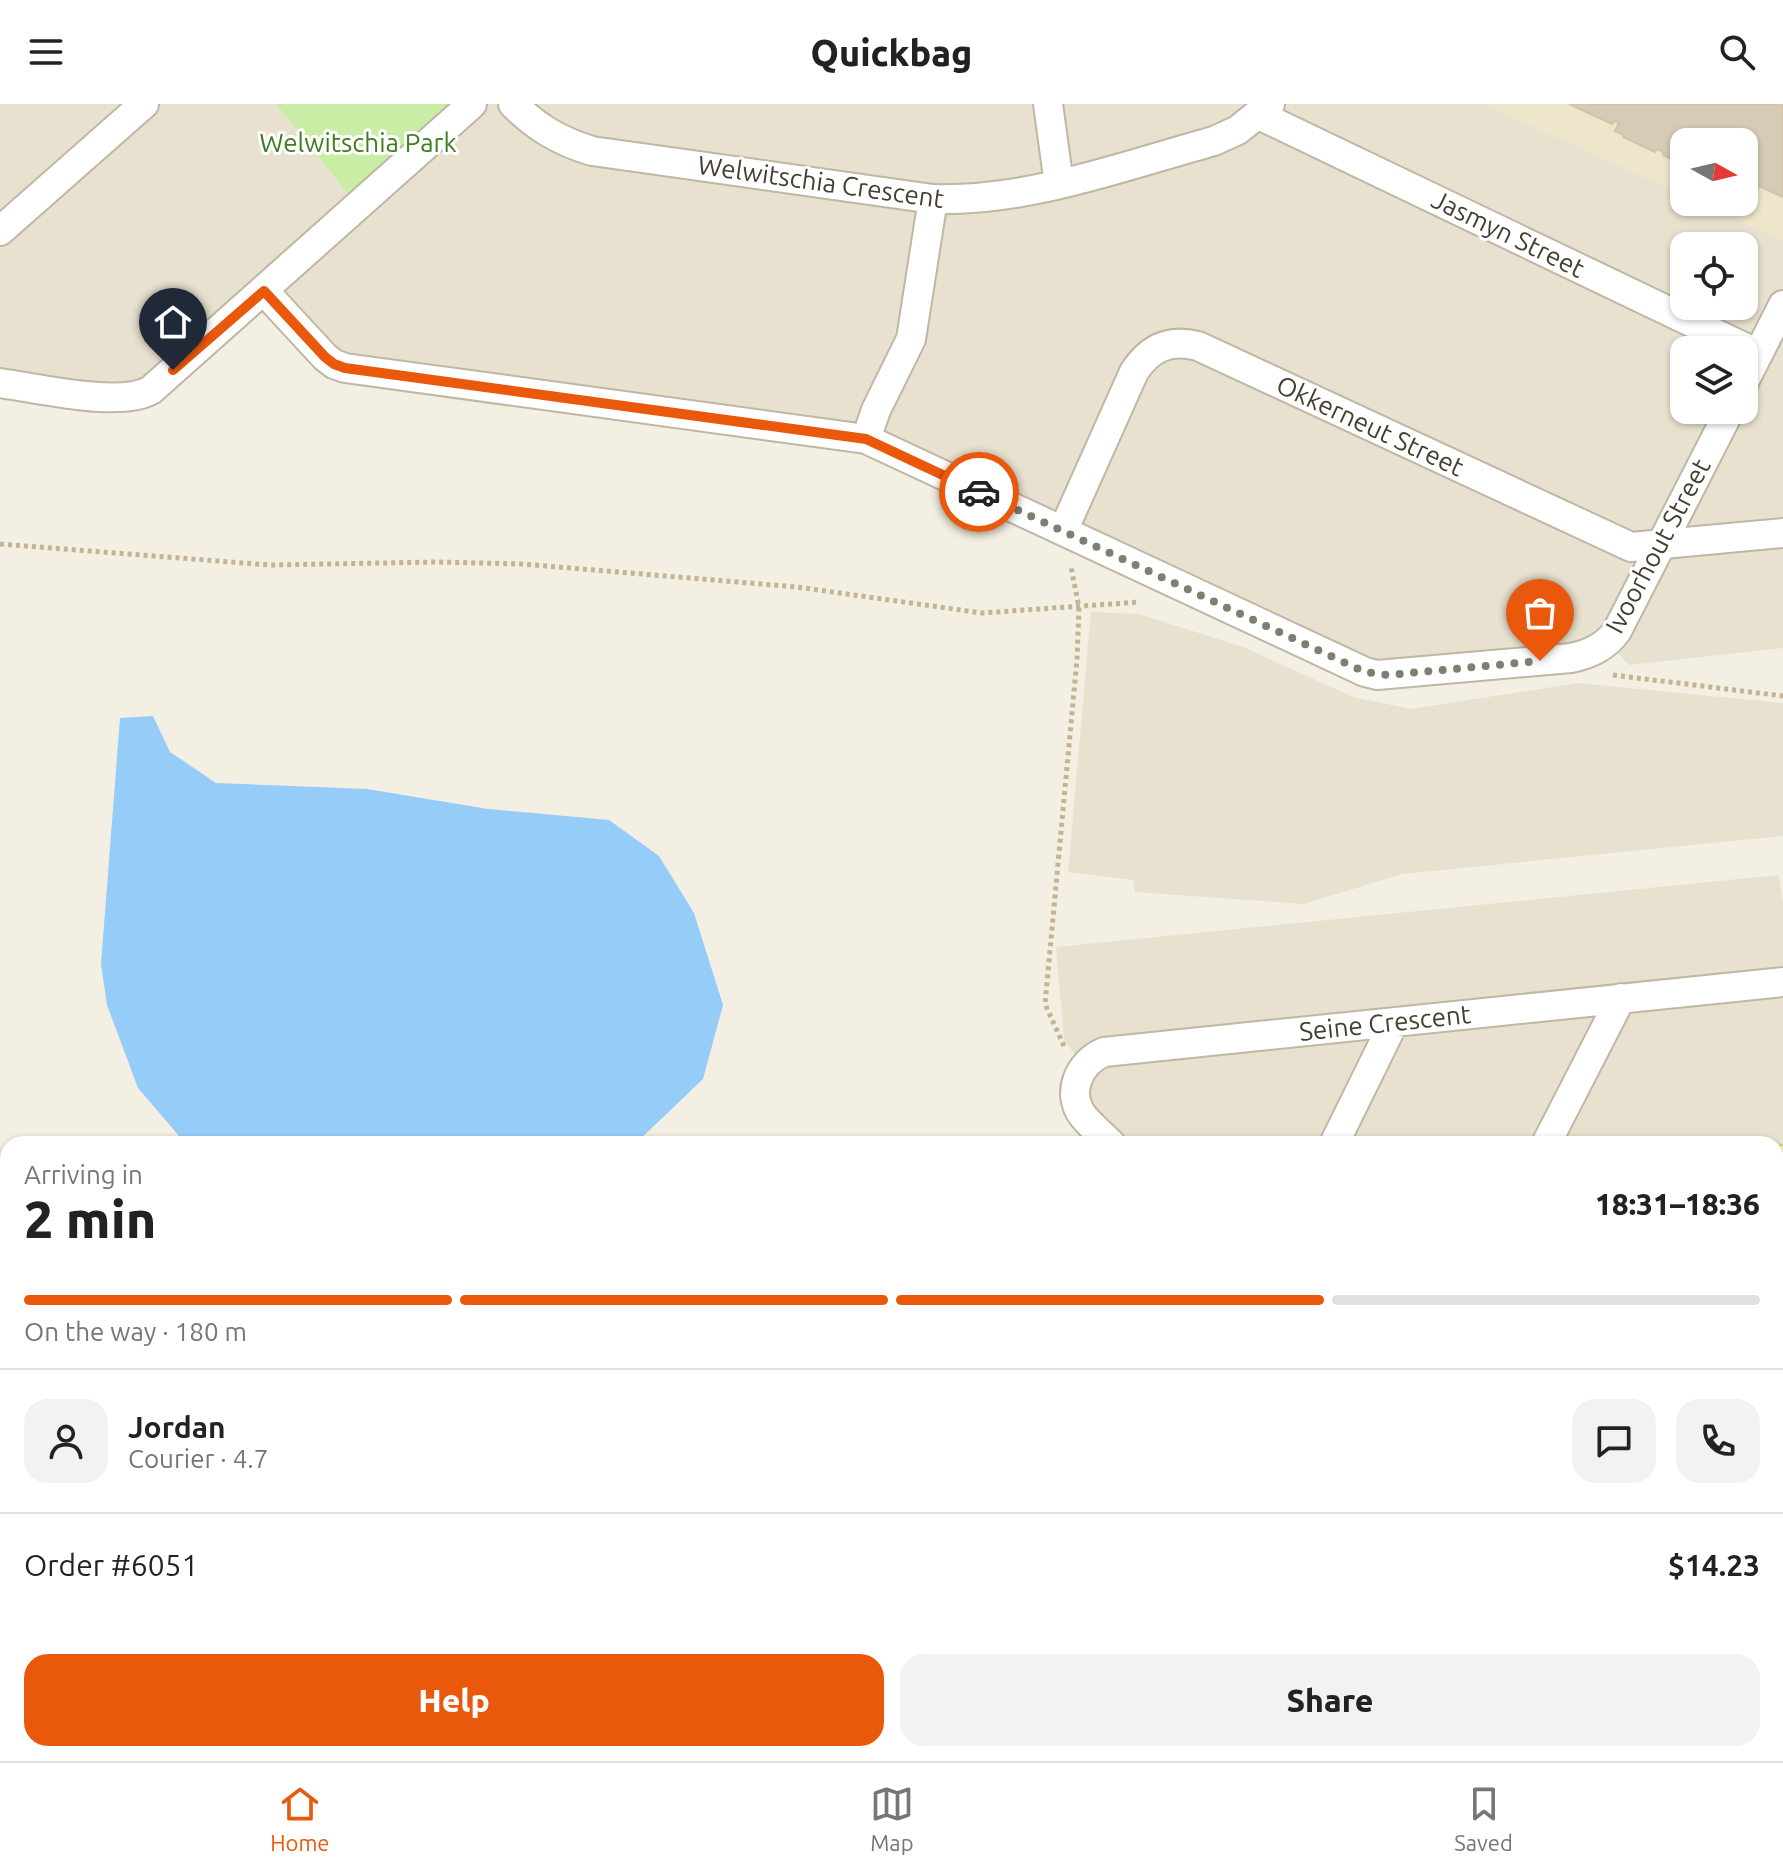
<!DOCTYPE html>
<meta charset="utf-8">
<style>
:root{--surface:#fff;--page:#f2f2f2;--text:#222;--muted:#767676;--line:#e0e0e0;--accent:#ea580c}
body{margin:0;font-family:Ubuntu,sans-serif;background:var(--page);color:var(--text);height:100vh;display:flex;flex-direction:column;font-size:30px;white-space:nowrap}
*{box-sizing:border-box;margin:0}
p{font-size:26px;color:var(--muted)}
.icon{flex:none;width:44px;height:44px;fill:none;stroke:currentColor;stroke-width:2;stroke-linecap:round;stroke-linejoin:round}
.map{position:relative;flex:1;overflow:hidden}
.drawer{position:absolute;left:0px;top:1032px;width:1784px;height:626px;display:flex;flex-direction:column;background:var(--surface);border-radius:24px 24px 0 0;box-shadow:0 2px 6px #0004}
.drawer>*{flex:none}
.needle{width:52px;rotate:98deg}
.buttons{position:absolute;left:1670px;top:24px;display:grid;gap:16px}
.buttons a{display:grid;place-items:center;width:88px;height:88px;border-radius:16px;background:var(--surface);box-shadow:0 2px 6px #0004;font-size:40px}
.pin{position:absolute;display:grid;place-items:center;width:68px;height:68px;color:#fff;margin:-82px -34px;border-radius:50% 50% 50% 0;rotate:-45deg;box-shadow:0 0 8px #0007}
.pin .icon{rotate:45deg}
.courier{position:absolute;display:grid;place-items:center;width:80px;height:80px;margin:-40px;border:6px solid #ea580c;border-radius:50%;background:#fff;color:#222;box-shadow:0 2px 10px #0007}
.headline em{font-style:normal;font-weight:800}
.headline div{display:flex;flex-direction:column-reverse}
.headline{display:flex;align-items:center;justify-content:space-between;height:136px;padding:0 24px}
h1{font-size:52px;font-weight:800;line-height:60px}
.bar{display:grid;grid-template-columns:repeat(4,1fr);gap:12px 8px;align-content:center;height:96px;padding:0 24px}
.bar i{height:10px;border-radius:6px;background:var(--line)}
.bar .current{background:var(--accent)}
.bar p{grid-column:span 4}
.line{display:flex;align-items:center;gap:20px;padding:0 24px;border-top:2px solid var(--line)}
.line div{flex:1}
.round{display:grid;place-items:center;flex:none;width:84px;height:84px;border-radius:24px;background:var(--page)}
.primary-button{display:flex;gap:16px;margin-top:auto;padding:16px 24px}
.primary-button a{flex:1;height:92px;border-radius:24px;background:var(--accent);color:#fff;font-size:32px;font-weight:800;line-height:92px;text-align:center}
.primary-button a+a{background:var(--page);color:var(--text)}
header{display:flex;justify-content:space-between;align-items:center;height:104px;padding:0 24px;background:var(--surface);font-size:36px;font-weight:800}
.dock{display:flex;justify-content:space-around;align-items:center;height:112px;border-top:2px solid var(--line);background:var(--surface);font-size:22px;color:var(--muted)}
.dock a{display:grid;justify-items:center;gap:4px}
.dock .current{color:var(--accent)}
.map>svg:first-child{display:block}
.residential{fill:#e8e1cf;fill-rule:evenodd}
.education{fill:#eee6ca}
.green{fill:#caeda5}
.water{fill:#96ccf8}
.building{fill:#d5cbb6;stroke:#d2c3a9;stroke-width:2}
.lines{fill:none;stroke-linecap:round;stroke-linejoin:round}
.street-casing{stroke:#bfb7a4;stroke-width:32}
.secondary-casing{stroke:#d9c88c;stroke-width:44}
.highway-casing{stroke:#efab20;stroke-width:48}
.path{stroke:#c3b493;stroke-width:5;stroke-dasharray:4 4;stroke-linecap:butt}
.street{stroke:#fff;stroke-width:28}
.secondary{stroke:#fff2c0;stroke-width:40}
.highway{stroke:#ffd161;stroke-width:44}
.done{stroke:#827d70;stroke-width:8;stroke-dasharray:0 14.4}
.route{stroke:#ea580c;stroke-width:10}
.labels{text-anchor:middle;stroke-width:6;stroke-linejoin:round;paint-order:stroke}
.park-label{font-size:26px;fill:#3f7d1f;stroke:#fff}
.street-label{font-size:26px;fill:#453f32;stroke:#fff}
</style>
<header><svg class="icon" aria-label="menu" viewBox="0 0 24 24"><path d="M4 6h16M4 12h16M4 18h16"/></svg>Quickbag<svg class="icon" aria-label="search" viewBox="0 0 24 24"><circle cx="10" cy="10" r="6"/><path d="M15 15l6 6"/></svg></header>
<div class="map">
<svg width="1783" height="1657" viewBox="0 0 1783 1657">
<rect width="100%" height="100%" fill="#f3efe2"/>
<path class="residential" d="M0,0H276L357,102L472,0H1484L1684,91V98H1700L1783,136V544L1629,561L1607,538L1388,570L865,333L345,263L264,186L150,285L0,278ZM1684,142H1744V202H1684ZM1684,246H1744V306H1684Z
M1091,508L1139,510L1243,543L1353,593L1411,605L1578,579L1783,599V732L1402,770L1304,800L1135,788L1133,776L1068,768Z
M1779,771L1783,801V1233L1776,1229V1040H1109L1081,1012L1083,963L1064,935L1056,843Z"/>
<path class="education" d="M1484,0H1783V136L1700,98H1744V38H1684V91Z
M1776,1229L1783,1233V1657H1585L1586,1650H1776Z"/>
<path class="green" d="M276,0H456L352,95Z"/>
<path class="water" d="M153,612L170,648L216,679L367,685L488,705L609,716L659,752L694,809L723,901L703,975L635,1040H186L138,984L107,901L101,860L120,614Z"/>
<path class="building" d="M1569,0H1783V93L1746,76L1744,81V38H1684V61L1663,51L1664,49L1657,45L1655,48L1623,33L1624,31L1615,27L1619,19L1614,17L1612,20Z
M1776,1237L1783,1240V1285L1776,1281Z
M1776,1287L1783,1290V1306L1776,1320Z
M1783,1384V1590L1776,1604V1398Z
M1776,1625L1783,1628V1657H1711L1697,1650H1776Z"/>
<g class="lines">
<g class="street-casing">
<path id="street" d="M513,0C536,23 559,37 592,47L933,95C1029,98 1123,62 1214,37L1238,26L1270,0
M1048,0L1059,80
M1259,11L1758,250
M0,127L144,0
M264,187L325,253L334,260L345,264L866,335L1365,568L1377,571L1571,554C1590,550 1605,543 1617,527L1730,306
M1744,278L1783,201
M0,279C37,284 120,304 151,286L472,0
M866,335L876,306L911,235L933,95
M1063,427L1134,268C1150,243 1170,235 1198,242L1631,443L1783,429
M1111,1040C1102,1031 1091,1022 1083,1012C1065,988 1080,958 1104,948L1783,878
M1334,1040L1394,918
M1546,1040L1621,894"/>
</g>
<g class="secondary-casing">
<path id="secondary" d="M1776,1075L1783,1062
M1546,1657L1547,1650"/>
</g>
<g class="highway-casing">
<path id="highway" d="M0,1249L8,1258
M0,1372L8,1381
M245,1650L251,1657
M352,1650L358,1657"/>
</g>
<path class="path" d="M0,440L269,461L437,458L522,460L797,483L982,509L1140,498
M1613,571L1783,592
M1064,942L1045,900L1077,555L1079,503L1071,463
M1276,1657L1281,1650"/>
<use href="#street" class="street"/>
<use href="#secondary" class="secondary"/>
<use href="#highway" class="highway"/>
</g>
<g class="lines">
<path class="done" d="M979,388L1365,568L1388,571L1540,557"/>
<path class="route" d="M173,266L264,187L325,253L334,260L345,264L866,335L979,388"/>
</g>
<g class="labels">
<g class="park-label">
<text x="358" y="48">Welwitschia Park</text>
</g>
<g class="street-label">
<text transform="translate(821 78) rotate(8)" y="9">Welwitschia Crescent</text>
<text transform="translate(1508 130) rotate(26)" y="9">Jasmyn Street</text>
<text transform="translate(1370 322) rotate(25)" y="9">Okkerneut Street</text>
<text transform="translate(1658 442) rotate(-62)" y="9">Ivoorhout Street</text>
<text transform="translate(1385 919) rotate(-6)" y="9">Seine Crescent</text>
</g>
</g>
</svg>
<div class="buttons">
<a><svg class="needle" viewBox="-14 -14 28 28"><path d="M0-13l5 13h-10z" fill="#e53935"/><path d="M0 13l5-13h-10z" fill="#767676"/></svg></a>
<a><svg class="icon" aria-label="locate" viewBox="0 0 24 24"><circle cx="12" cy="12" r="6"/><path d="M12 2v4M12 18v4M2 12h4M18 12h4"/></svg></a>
<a><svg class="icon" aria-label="layers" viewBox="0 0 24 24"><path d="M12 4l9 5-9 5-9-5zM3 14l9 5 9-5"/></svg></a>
</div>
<div class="pin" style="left:1540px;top:557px;background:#ea580c"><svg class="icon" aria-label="bag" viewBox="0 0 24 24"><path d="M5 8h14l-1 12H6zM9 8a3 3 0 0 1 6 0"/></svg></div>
<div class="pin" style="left:173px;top:266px;background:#1f2937"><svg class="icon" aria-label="home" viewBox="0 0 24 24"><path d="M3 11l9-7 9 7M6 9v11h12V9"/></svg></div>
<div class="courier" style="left:979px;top:388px"><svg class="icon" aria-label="car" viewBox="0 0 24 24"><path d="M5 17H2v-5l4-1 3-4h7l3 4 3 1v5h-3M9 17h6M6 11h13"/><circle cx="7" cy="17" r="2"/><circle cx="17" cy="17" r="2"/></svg></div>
<section class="drawer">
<div class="headline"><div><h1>2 min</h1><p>Arriving in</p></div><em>18:31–18:36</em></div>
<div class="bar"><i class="current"></i><i class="current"></i><i class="current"></i><i></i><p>On the way · 180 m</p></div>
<div class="line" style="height:144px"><a class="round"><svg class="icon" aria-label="person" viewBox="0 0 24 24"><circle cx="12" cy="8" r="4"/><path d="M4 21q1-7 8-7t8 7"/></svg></a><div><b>Jordan</b><p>Courier · 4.7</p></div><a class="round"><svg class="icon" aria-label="chat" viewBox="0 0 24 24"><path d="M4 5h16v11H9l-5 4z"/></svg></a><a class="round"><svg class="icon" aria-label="phone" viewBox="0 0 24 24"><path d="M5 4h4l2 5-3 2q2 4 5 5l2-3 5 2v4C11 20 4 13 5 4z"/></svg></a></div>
<div class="line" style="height:104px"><div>Order #6051</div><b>$14.23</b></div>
<div class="primary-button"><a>Help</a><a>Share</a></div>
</section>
</div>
<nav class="dock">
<a class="current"><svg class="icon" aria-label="home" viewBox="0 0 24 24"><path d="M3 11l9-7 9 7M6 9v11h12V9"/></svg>Home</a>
<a><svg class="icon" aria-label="map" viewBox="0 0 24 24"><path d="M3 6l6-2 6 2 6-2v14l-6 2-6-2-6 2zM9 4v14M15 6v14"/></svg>Map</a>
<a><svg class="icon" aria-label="saved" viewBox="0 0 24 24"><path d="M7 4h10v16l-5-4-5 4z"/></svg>Saved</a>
</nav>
